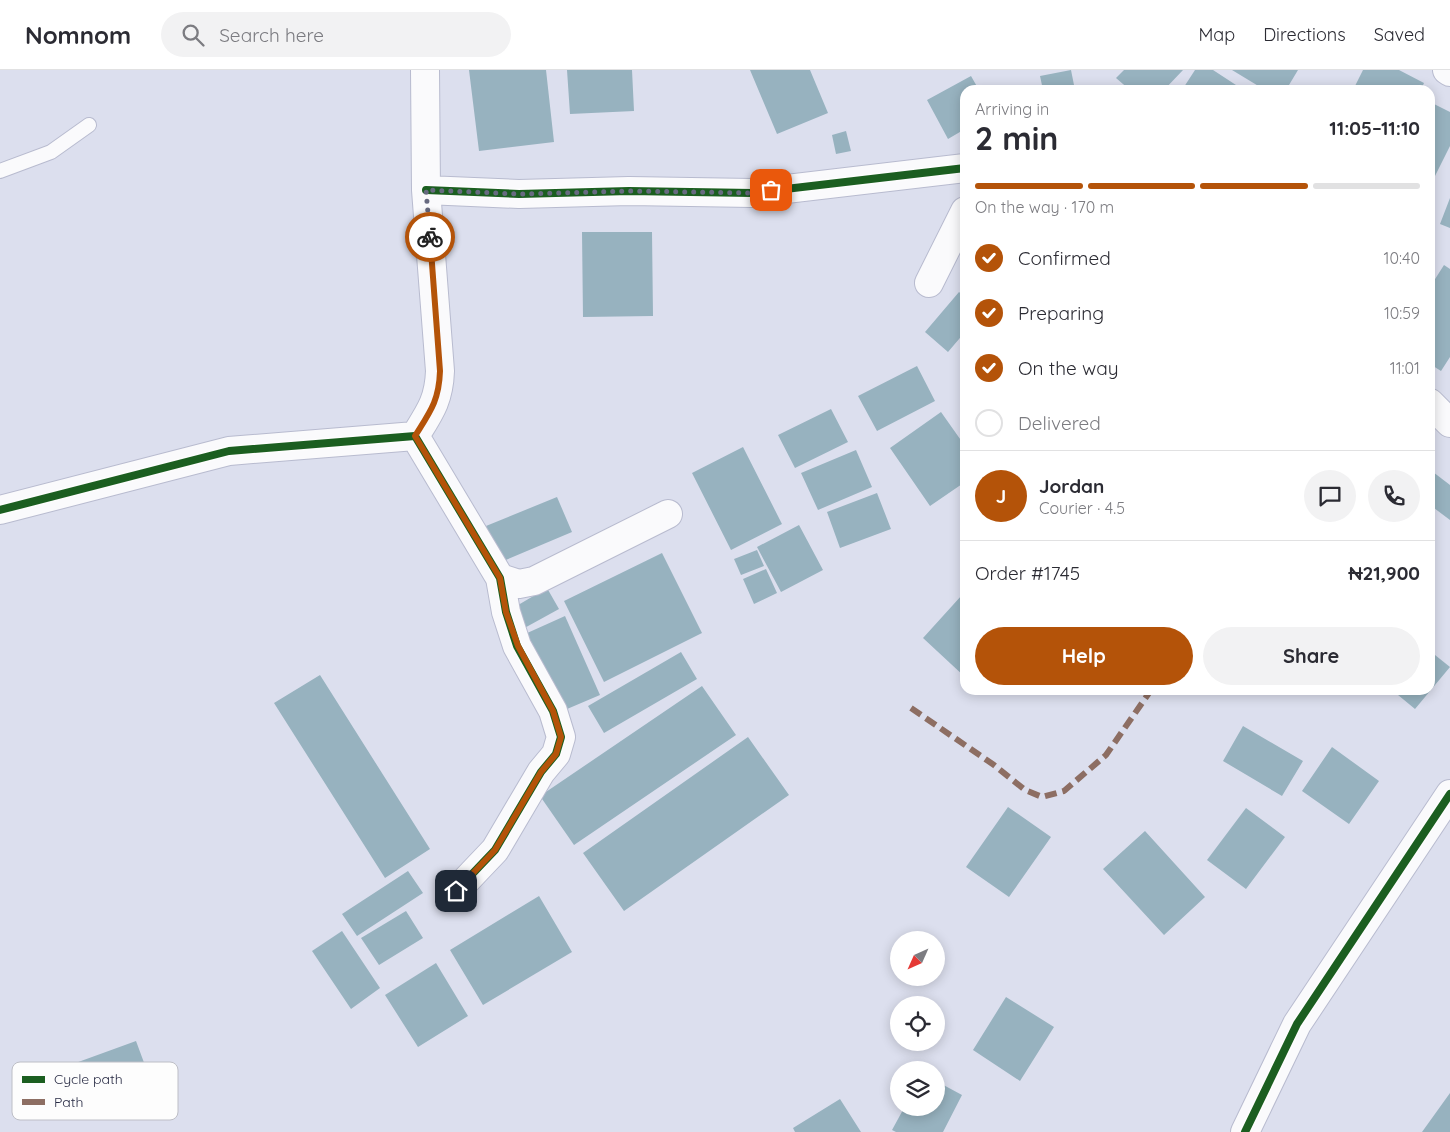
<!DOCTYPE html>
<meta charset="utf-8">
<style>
:root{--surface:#fff;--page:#f2f2f3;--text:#2b2b33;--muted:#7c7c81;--line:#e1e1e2;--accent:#b45309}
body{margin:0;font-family:Quicksand,sans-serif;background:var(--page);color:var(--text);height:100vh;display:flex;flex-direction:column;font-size:19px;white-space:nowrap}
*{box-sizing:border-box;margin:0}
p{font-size:16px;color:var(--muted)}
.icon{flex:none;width:28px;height:28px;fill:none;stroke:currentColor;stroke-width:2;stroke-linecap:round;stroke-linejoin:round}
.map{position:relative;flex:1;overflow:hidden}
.side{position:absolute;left:960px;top:15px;width:475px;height:610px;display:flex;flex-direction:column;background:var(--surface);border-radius:15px;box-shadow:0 2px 12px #0003}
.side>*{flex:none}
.needle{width:32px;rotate:225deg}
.tools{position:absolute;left:890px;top:861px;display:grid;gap:10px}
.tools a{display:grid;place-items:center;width:55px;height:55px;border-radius:50%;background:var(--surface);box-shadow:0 2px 12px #0003;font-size:25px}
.pin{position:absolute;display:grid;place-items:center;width:42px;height:42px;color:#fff;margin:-21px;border-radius:10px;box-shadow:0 2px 8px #0006}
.courier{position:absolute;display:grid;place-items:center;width:50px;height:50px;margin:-25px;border:4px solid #b45309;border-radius:50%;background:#fff;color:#222;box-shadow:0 1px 6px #0007}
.headline em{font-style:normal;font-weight:800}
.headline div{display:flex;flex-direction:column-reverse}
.headline{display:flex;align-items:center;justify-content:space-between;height:85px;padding:0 15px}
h1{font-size:32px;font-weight:800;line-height:38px}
.bar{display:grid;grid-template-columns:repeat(4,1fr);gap:8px 5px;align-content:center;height:60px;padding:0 15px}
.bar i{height:6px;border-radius:4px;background:var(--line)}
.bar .active{background:var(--accent)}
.bar p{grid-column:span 4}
.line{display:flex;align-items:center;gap:12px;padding:0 15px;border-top:1px solid var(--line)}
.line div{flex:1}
.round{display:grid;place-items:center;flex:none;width:52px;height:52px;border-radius:26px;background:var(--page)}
ol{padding:0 15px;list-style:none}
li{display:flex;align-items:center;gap:15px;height:55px}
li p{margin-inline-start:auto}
li .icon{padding:5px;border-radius:50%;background:var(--accent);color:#fff;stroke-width:4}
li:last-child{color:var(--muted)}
li i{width:28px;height:28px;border:2px solid var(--line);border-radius:50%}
.button{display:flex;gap:10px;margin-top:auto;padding:10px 15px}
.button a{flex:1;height:58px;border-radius:30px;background:var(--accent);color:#fff;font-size:20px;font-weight:800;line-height:58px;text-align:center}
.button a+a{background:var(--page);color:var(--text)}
header{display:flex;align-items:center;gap:30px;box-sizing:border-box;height:70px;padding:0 25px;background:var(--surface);border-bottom:1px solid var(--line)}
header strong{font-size:24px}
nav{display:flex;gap:28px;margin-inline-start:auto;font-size:18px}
.search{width:350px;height:45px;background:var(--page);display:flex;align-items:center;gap:12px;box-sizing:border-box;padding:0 18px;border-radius:28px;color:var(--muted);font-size:19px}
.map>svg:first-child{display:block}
.building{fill:#97b2bf}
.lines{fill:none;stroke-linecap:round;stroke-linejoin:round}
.lane-casing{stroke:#b8bbcf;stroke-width:16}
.street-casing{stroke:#b8bbcf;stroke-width:30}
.lane{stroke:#fafafc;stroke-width:14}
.street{stroke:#fafafc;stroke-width:28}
.quiet{stroke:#8d6e63;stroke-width:6;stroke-dasharray:12 6;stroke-linecap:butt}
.cycleway-casing{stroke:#fdfdfd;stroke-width:11}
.cycleway{stroke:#1b5e20;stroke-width:8}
.done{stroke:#676a80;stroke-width:5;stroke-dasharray:0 9}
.route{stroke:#b45309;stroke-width:6}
.key{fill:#fdfdfd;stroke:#bdbec6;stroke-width:1}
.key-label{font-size:14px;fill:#282b44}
</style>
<header>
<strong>Nomnom</strong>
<div class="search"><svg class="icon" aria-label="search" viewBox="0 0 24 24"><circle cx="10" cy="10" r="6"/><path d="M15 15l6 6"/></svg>Search here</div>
<nav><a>Map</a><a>Directions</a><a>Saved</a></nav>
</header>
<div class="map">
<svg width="1450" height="1062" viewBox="0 0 1450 1062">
<rect width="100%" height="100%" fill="#dcdfee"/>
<path class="building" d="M469,0H546L554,72L479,81Z
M567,0H632L634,41L570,44Z
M750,0H810L828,43L777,64Z
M1071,0L1075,20H1043L1040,6Z
M1124,0H1183L1164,20H1130L1116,8Z
M1195,0H1213L1236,15L1232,20H1182Z
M1232,0H1298L1286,20H1265Z
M1363,0H1399L1424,13L1421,20H1353Z
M971,6L979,20H965V59L948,69L927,30Z
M1430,32L1450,42V76L1430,116Z
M846,61L851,81L836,84L832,65Z
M1450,128V158L1440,154Z
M582,162H652L653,246L583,247Z
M1444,195L1450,199V287L1441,301L1430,294V217Z
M959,222L965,227V262L948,282L925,262Z
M917,296L935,331L877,361L858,326Z
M831,339L848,372L795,398L778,365Z
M941,342L965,376V412L930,436L890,378Z
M743,377L782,454L731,480L692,403Z
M856,380L872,417L818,440L801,403Z
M1433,402L1450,415V450L1430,435V405Z
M877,423L891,459L840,478L827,442Z
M557,427L572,462L501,492L486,456Z
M799,455L823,500L781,522L757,477Z
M757,480L764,496L741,505L734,489Z
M662,483L702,563L604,612L564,531Z
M766,499L777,523L754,534L743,509Z
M547,518L559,539L519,561L508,541Z
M962,525L965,528V607L923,568Z
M565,546L600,625L560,642L525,564Z
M1430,581L1450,597L1415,639L1392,620H1430Z
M681,582L697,609L604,663L588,636Z
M320,605L430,779L385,808L274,633Z
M702,616L736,665L574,775L540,726Z
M1243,656L1303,691L1282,726L1223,691Z
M748,667L789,725L624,841L583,783Z
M1332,677L1379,711L1349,754L1302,721Z
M1008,737L1051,767L1009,827L966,797Z
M1246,738L1285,767L1246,819L1207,790Z
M1145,761L1205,827L1164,865L1103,799Z
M408,801L423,823L357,866L342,844Z
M539,826L572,882L483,935L450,880Z
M406,841L423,868L379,895L361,868Z
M342,861L380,918L351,939L312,881Z
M436,893L468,946L418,977L385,925Z
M1006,927L1054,957L1020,1011L973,980Z
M136,971L156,1025L91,1048L70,995Z
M936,1011L962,1025L943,1062H896L892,1060L904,1038H936Z
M1450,1023V1062H1422Z
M840,1029L861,1062H795L793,1058Z"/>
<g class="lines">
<g class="lane-casing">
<path id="lane" d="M0,101L51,82L89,55"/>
</g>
<g class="street-casing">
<path id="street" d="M1447,0L1450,2
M426,120L519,124L629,121L752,123L965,98
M929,213L965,141
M1430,333L1450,353
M415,366L500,508L506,542L517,576L553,641L561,667L556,684L541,702L495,780L456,821
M415,366C430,342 439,330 440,301L426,120L425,0
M0,440L229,381L415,366
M500,508L519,514L534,511L668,444
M1245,1062L1297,954L1450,724"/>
</g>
<use href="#lane" class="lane"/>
<use href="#street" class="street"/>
<path class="quiet" d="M911,638L994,695L1025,720L1042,727L1064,721L1106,685L1151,620"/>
<g class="cycleway-casing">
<path id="cycleway" d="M426,120L519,124L629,121L752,123L965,98
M0,440L229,381L415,366L500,508L506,542L517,576L553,641L561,667L556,684L541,702L495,780L456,821
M1245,1062L1297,954L1450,724"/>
</g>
<use href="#cycleway" class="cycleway"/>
</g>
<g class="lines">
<path class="done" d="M430,167L426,120L519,124L629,121L752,123L771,120"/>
<path class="route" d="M430,167L440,301C439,331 430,342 415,366L500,508L506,542L518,576L553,641L561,667L556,684L541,702L495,780L456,821"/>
</g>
<rect x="12" y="992" width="166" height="58" rx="8" class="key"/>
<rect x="22" y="1006" width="23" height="7" fill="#1b5e20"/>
<rect x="22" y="1029" width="23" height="6" fill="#8d6e63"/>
<g class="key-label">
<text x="54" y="1014">Cycle path</text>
<text x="54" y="1037">Path</text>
</g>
</svg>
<div class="tools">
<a><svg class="needle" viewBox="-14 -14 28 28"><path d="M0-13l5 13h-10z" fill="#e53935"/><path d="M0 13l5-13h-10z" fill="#7c7c81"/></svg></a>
<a><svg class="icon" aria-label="locate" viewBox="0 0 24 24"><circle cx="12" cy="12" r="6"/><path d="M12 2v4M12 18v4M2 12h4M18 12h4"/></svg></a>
<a><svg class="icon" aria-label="layers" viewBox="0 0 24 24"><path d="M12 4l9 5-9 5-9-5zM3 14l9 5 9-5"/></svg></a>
</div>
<div class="pin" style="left:771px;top:120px;background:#ea580c"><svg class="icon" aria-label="bag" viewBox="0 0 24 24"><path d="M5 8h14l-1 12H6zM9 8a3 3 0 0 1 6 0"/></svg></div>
<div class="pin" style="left:456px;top:821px;background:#1f2937"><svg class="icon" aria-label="home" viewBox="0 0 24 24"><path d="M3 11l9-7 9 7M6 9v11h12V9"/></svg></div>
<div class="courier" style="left:430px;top:167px"><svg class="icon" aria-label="bike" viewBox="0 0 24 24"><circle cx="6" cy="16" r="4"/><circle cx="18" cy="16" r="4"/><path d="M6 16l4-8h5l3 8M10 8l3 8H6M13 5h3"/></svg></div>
<section class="side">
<div class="headline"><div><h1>2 min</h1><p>Arriving in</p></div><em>11:05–11:10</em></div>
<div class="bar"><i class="active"></i><i class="active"></i><i class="active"></i><i></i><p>On the way · 170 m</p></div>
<ol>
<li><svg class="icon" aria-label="check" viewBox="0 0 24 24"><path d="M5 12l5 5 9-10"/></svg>Confirmed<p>10:40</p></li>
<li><svg class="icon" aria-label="check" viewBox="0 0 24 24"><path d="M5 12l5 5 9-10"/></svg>Preparing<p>10:59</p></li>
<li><svg class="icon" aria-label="check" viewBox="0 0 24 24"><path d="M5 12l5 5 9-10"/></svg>On the way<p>11:01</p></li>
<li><i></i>Delivered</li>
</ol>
<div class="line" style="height:90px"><b class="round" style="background:var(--accent);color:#fff">J</b><div><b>Jordan</b><p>Courier · 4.5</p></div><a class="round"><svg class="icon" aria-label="chat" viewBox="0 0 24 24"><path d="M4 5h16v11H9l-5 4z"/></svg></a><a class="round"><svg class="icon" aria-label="phone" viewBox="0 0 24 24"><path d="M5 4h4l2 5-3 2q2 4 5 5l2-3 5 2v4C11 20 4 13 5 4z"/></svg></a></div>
<div class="line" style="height:65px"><div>Order #1745</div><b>₦21,900</b></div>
<div class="button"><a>Help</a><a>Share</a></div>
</section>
</div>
